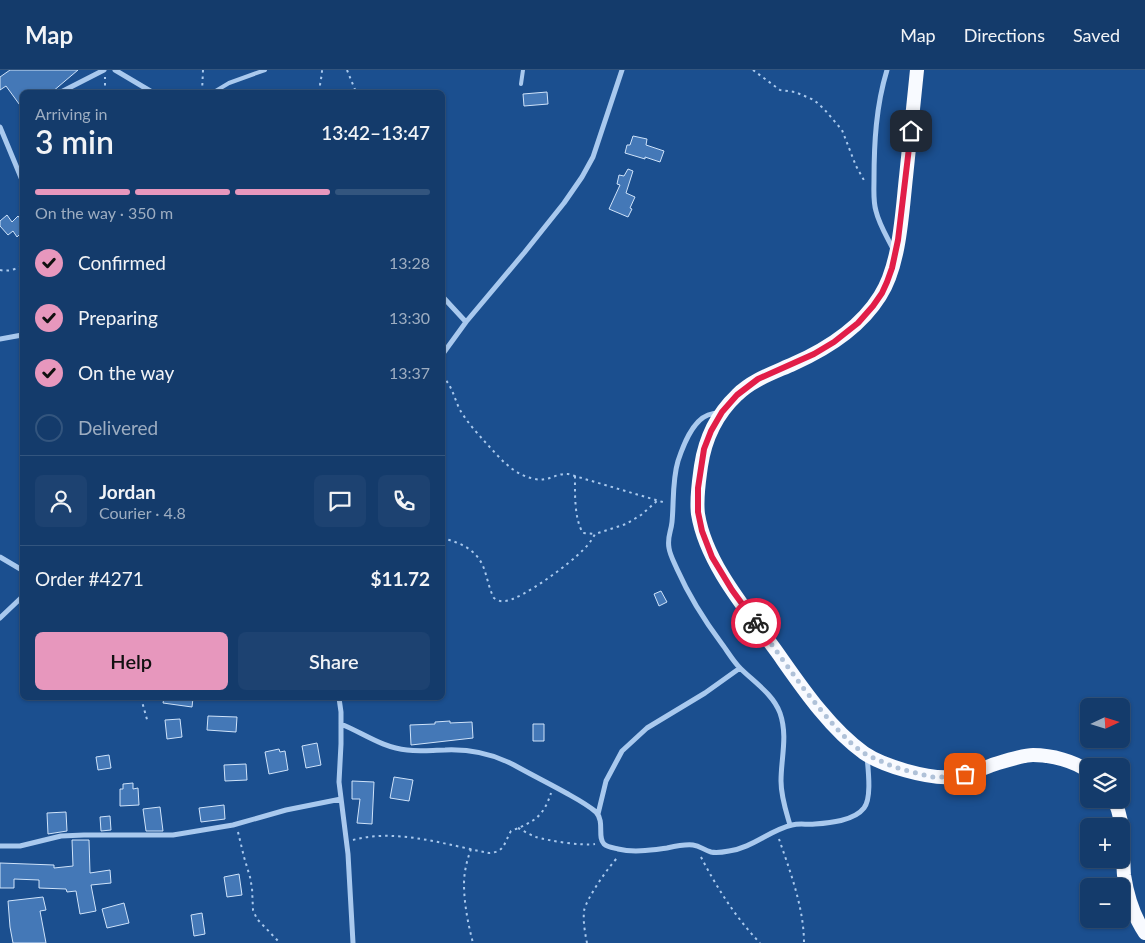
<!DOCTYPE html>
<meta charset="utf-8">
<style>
:root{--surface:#143b6b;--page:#1d4271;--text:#f1f3f6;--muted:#9dadc1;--line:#33557e;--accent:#e797bd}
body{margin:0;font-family:Lato,sans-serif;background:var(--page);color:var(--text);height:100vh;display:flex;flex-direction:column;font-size:19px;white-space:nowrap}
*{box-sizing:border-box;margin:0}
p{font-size:16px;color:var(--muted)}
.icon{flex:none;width:28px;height:28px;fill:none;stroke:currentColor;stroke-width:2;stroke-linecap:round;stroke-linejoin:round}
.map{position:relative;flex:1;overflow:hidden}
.panel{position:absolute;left:20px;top:20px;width:425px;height:610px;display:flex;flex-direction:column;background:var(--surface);border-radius:8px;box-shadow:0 1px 4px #0004,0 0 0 1px var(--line)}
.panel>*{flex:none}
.needle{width:32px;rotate:86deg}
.tools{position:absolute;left:1080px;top:628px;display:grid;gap:10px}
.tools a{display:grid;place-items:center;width:50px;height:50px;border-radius:8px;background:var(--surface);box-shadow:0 1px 4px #0004,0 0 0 1px var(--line);font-size:25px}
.pin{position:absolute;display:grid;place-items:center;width:42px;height:42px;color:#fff;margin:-21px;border-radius:10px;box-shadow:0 2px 8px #0006}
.courier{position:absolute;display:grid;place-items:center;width:50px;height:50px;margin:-25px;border:4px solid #e11d48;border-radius:50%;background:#fff;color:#222;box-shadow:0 1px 6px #0007}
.headline em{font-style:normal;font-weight:600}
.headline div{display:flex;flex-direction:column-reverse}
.headline{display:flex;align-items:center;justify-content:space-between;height:85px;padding:0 15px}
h1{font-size:32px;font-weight:600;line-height:38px}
.bar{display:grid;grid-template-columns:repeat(4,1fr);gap:8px 5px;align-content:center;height:60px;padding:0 15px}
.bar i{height:6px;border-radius:4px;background:var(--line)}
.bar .active{background:var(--accent)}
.bar p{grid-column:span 4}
.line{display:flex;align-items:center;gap:12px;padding:0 15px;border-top:1px solid var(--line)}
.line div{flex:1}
.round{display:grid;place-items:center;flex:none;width:52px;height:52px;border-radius:8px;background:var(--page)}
ol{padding:0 15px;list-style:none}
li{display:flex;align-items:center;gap:15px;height:55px}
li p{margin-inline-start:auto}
li .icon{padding:5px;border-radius:50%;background:var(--accent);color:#111;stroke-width:4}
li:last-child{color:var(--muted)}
li i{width:28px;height:28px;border:2px solid var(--line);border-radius:50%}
.button{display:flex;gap:10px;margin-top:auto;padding:10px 15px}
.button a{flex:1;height:58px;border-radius:8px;background:var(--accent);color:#111;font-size:20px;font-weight:600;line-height:58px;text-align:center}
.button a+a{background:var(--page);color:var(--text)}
header{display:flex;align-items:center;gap:30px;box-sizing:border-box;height:70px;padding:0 25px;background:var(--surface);border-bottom:1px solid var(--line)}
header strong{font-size:24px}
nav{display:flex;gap:28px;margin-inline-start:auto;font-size:18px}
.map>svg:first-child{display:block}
.building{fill:#4478b7;stroke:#cfe3fa}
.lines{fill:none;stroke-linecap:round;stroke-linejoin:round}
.path{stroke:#a9c9ee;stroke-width:2;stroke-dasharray:2.5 4;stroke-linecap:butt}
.service{stroke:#a9c9ee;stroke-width:4}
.minor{stroke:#a9c9ee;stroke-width:5}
.trunk{stroke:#f8faff;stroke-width:14}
.done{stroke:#afc1d8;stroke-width:5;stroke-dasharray:0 9}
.route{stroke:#e11d48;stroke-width:6}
</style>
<header>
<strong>Map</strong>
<nav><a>Map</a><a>Directions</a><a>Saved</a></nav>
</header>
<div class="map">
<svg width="1145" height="873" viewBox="0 0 1145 873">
<rect width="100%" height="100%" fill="#1b4f8f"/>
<path class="building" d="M10,0H78L52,22H22V38L6,16L0,20V7Z
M547,22L548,34L524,36L523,24Z
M633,66L647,69L646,75L664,81L660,92L645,87V89L625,83L627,75H630Z
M628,99L633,101L626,123L635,127L630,138L632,139L628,147L609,139L620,115L617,114L619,105L624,106Z
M7,145L12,152L18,146L22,151V162L17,167L13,161L8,165L0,156V151Z
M661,521L667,532L659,536L654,524Z
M164,628H193L192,637L163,633Z
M208,646L237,647L236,662L207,660Z
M180,649L182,667L167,669L165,650Z
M450,651V653L472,652L473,668L411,675L410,655L435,654V652Z
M533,654H544V671H533Z
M317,673L321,695L306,698L302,676Z
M279,679L280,682L285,681L288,700L269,704L265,682Z
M109,685L111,698L98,700L96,687Z
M246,694L247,710L225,711L224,695Z
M394,707L413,710L409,731L390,728Z
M352,711L374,712L372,754L357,753L360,729H352Z
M133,713V719L138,718L139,735L120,736V719H123V714Z
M224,735L225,749L201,752L199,738Z
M160,737L163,761H146L143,739Z
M66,742L67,761L48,764L47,743Z
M110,746L111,760L101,761L100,747Z
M72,770H89L90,803L110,800L111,813L91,815L96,841L80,844L76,821L67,822L66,819L39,818V810L14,809V818H0V793L54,795V798L73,796Z
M239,804L242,825L227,827L224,807Z
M43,827L46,840L40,841L46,873H13L10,857L8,831Z
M124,833L129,853L107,858L102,839Z
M202,843L205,864L194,866L191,845Z"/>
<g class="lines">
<path class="path" d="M347,0L356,22
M753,0L780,20L795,22L814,30L824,39L842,60L856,96L865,112
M105,22V7
M202,22L203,0
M320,22C319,14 322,8 322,0
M0,200C8,202 16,199 22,196
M442,306C452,315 454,328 460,340C467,352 477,363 486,373C500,388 513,405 535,409C548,412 556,403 568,404L666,433
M575,406C575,422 574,449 583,463L595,464
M442,468C458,472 474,478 482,494C487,504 488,517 494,528C497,530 501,532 505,531C521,530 571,493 583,480C588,475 592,470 595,464L626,454L641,445L657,431
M141,628L148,653
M518,758C524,761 530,765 536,767C549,771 582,776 595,774
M238,762L244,787L250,807L252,818L253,840L257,849L280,873
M779,769C790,801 804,838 804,873
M353,770C396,758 447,775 489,783C505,782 504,773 511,761C533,752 543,748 551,723
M471,779C467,790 464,802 464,814C464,833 468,854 473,873
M701,787C717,818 736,848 760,873
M587,873C585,863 583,852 584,841C586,829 609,796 618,787"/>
<path class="service" d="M521,14L523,0
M214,22L229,13L265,0"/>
<path class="minor" d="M115,0L152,22
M887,0C876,36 874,73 874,110C874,120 873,131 876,141C879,154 887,167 893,179
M61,22L104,0
M0,57L22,110
M442,226L466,252
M0,269L22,265
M442,285L466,252L524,183L564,133L582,107L593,87L622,0
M719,343C716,343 711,344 708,345C692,351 683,376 678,391C672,411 674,432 672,452C671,462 667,467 669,478C670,485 674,492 677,499C689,526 704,550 722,574C728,582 733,591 740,598C754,612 773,624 780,643C788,666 781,688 781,711C781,727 786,741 790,755
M0,487L22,500
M0,548L22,527
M339,628L341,642V674L339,712L348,784L353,873
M341,654C363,663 383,678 407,680C420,682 433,680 445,680C469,679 493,684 514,695C532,705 550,714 568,724C577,729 588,735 596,742C605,752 597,767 604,774C607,777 614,778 618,779C634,783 652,780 667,778C676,776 685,774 693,775C700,776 704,780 711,782C715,783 724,782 729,781C752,778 770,760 792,755C800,753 807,755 815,754C829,753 854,751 864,738C872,728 868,699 867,686
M598,744L606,711L622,681L647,658L705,623L740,598
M0,776H20L61,766L84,765H173L233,755L286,740L341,729"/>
<path class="trunk" d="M917,0C913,36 910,71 906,107C902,143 900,195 880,226C860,258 827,279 793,294C773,303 752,310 737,325C717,344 705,369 701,396C699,411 696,428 698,444C706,494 748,542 777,582C801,616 829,658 864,683C883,696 928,709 951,707C965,706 979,700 992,695C1002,692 1022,685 1033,685C1051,685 1075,691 1089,702
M1114,729C1120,743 1123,758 1123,774C1124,784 1123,795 1124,805C1127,824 1134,847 1145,863"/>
</g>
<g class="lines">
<path class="done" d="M756,553L804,619L820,639L837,659L854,676L867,685L894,697L931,707H951L965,704"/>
<path class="route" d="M756,553L732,520L712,487L702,461L698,442V418L704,379L711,361L722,342L737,325L758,309L814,284L834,272L858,253L873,236L882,223L887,212L892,198L898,170L911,61"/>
</g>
</svg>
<div class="tools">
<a><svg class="needle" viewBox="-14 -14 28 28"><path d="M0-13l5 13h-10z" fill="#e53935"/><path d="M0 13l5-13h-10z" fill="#9dadc1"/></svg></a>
<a><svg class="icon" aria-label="layers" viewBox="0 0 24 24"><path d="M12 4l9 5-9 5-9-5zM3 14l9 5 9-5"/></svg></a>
<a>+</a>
<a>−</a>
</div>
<div class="pin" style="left:965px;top:704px;background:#ea580c"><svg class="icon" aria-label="bag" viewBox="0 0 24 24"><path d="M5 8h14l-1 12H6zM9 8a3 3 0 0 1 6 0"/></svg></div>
<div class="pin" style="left:911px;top:61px;background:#1f2937"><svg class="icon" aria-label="home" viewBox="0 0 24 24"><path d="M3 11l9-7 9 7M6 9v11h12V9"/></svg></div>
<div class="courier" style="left:756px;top:553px"><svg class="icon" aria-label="bike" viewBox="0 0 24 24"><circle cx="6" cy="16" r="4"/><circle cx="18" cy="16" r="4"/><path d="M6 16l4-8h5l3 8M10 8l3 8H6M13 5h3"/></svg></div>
<section class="panel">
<div class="headline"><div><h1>3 min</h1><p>Arriving in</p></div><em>13:42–13:47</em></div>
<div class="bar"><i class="active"></i><i class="active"></i><i class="active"></i><i></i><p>On the way · 350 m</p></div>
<ol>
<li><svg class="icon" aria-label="check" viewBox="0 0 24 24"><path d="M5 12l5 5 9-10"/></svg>Confirmed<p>13:28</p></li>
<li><svg class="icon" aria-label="check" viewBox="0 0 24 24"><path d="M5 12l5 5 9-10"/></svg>Preparing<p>13:30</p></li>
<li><svg class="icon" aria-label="check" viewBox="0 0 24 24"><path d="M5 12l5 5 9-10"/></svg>On the way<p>13:37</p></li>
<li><i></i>Delivered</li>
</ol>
<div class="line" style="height:90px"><a class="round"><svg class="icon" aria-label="person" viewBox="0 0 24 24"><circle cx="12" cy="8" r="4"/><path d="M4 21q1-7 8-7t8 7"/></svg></a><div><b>Jordan</b><p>Courier · 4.8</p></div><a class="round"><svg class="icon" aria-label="chat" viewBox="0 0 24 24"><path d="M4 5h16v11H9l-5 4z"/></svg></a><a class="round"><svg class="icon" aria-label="phone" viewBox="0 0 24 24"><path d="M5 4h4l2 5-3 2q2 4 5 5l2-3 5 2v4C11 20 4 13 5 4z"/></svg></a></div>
<div class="line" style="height:65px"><div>Order #4271</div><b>$11.72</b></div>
<div class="button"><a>Help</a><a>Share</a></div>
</section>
</div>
